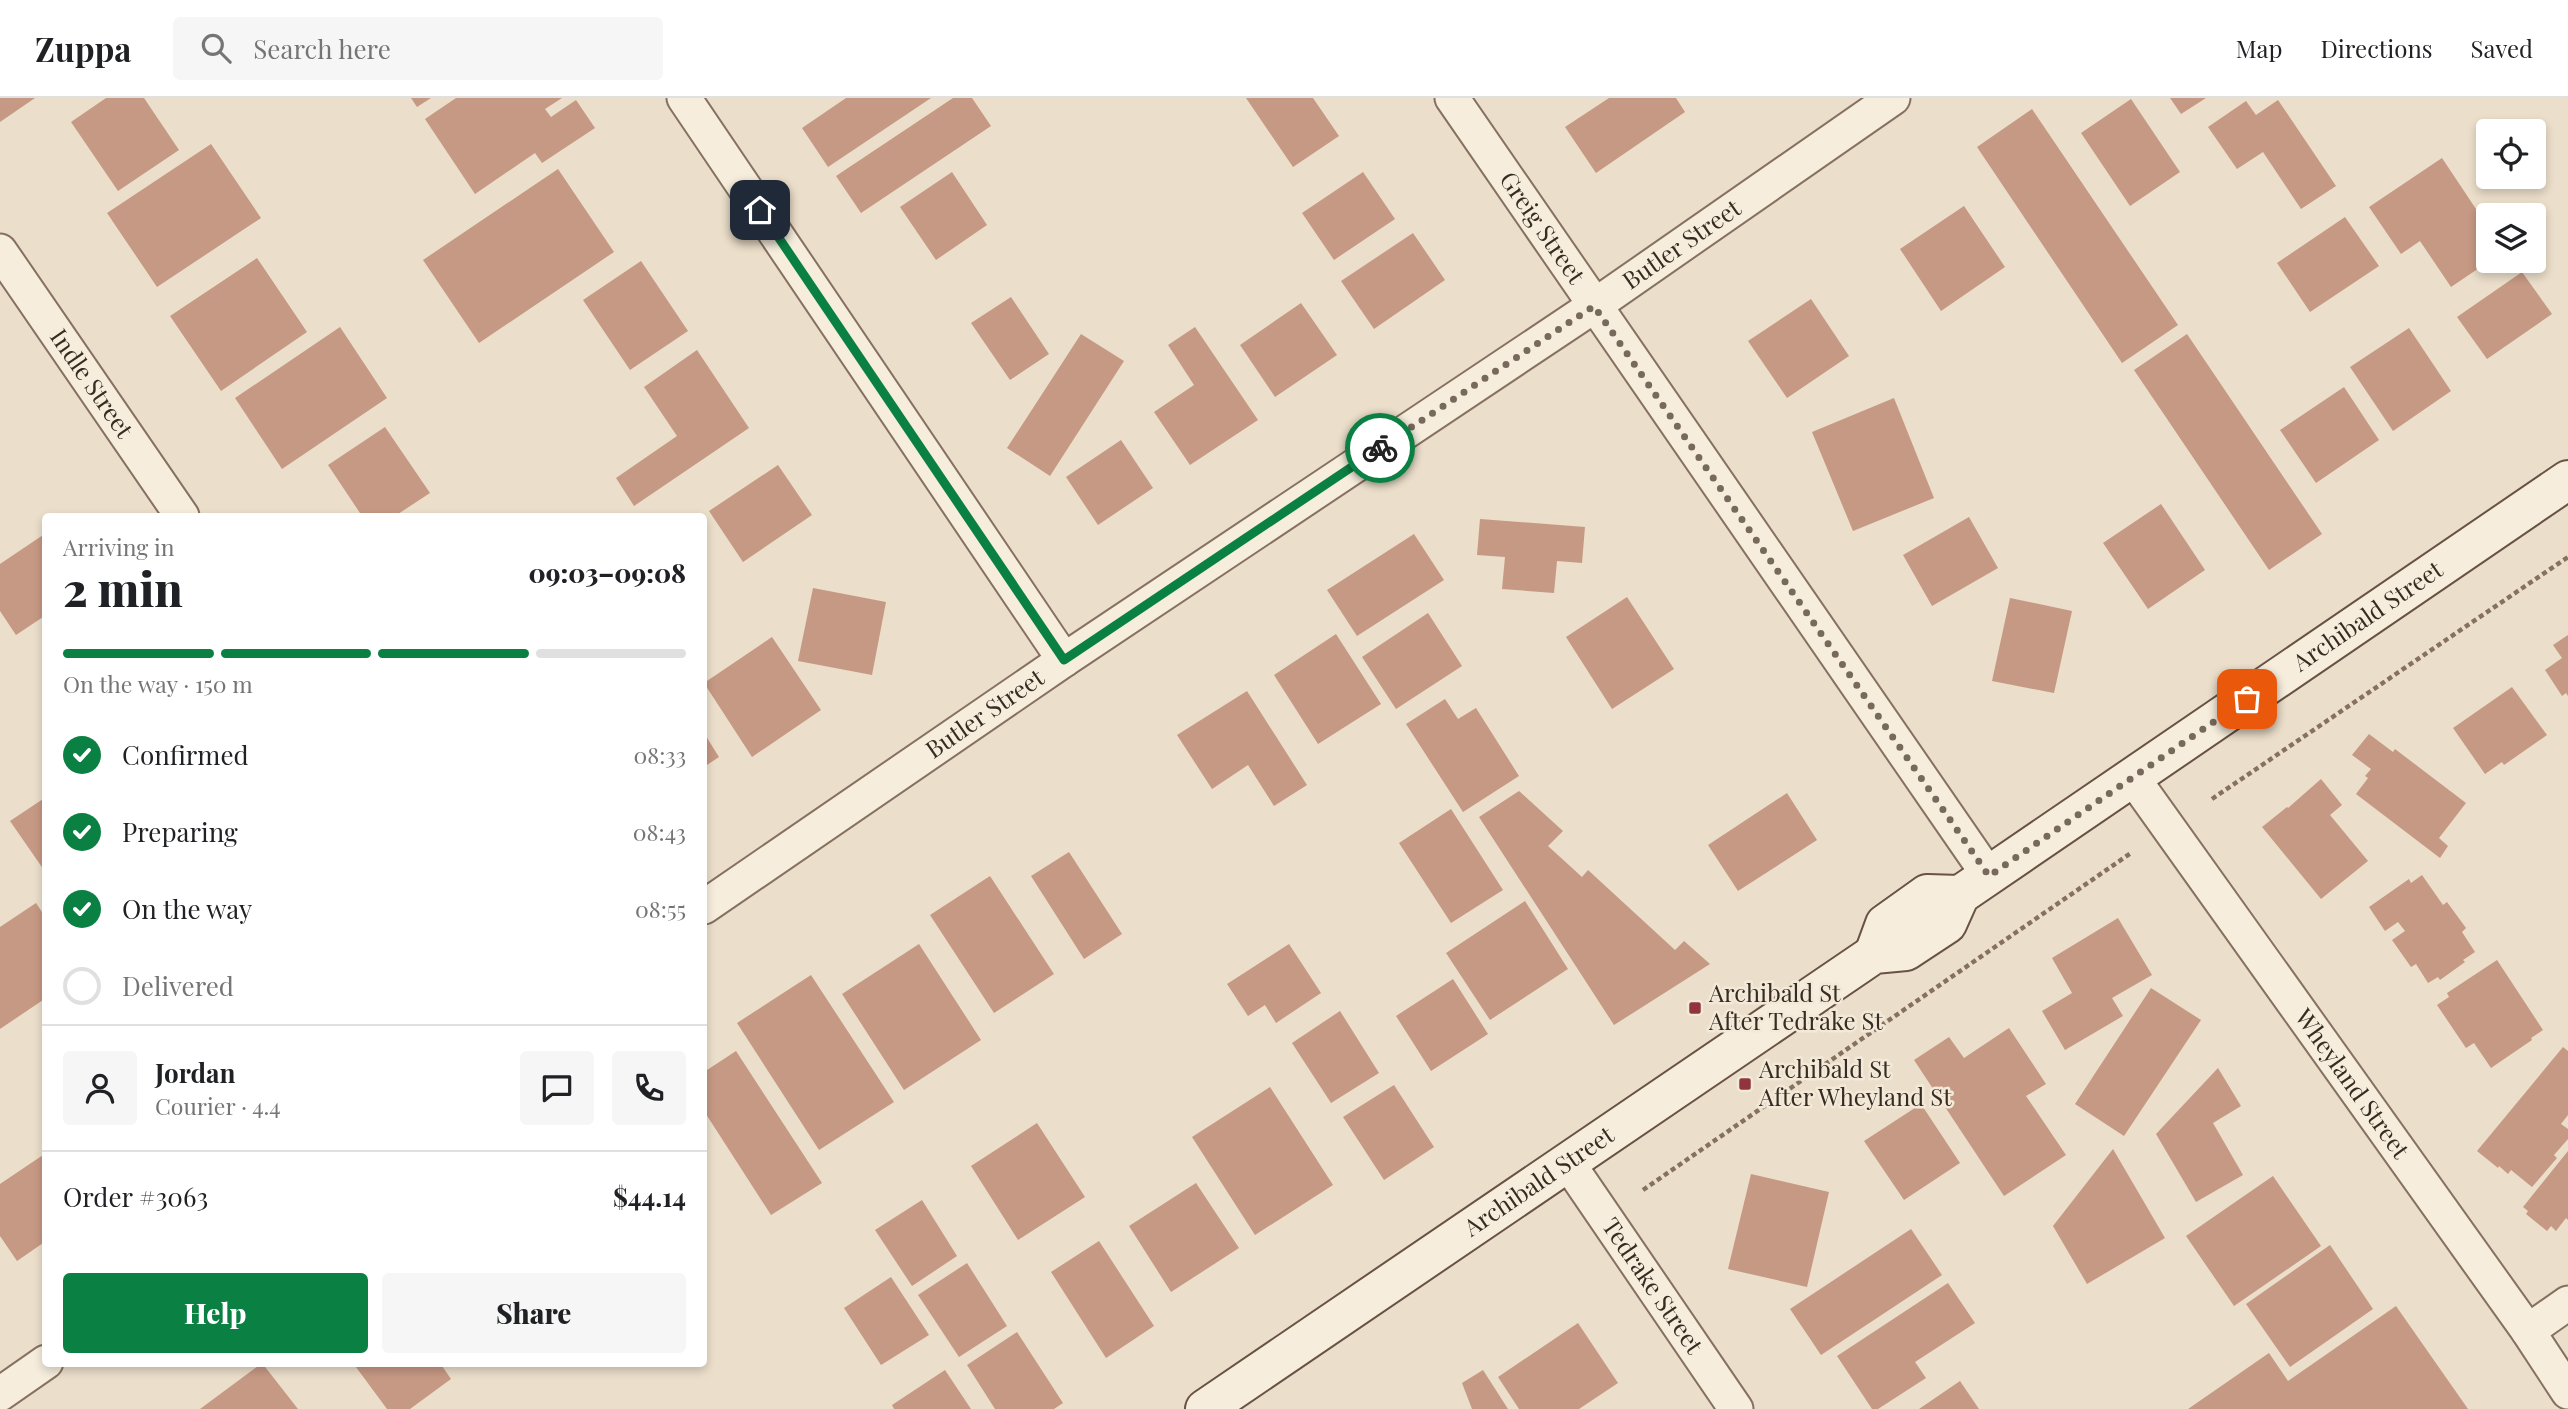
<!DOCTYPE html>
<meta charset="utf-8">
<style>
:root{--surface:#fff;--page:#f6f6f6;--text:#202124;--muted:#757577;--line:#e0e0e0;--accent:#0b8043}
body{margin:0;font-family:"Playfair Display",serif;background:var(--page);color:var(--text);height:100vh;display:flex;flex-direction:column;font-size:26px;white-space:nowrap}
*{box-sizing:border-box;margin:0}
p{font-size:23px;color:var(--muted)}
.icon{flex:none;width:38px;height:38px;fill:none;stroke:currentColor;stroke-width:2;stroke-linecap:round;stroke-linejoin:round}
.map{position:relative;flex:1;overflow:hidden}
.sheet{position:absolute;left:42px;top:415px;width:665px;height:854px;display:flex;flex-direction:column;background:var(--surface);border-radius:7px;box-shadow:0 4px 10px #0003}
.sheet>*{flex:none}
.tools{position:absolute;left:2476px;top:21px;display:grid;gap:14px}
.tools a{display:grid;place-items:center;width:70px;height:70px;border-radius:7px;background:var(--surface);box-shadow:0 4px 10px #0003;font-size:35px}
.pin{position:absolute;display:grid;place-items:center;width:60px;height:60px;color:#fff;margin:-30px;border-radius:14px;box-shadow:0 4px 10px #0006}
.courier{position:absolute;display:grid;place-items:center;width:70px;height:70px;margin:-35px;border:5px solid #0b8043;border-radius:50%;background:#fff;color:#222;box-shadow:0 2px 9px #0007}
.head em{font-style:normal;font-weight:800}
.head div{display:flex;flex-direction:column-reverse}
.head{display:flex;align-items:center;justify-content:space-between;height:119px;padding:0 21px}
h1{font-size:46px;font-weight:800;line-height:52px}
.bar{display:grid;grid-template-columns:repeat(4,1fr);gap:10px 7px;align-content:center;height:84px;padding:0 21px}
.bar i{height:9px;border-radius:5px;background:var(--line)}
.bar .on{background:var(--accent)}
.bar p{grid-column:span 4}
.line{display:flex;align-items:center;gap:18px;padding:0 21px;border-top:2px solid var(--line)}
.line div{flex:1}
.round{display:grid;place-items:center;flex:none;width:74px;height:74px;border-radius:7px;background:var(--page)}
ol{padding:0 21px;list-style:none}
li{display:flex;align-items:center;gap:21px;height:77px}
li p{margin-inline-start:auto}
li .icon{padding:7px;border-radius:50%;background:var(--accent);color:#fff;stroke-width:4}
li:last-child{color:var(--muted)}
li i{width:38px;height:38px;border:4px solid var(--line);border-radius:50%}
.button{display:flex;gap:14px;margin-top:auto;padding:14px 21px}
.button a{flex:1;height:80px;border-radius:7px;background:var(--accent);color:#fff;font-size:28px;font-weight:800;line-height:80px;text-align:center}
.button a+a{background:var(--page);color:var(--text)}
header{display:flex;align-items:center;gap:42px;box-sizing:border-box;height:98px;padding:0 35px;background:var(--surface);border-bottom:2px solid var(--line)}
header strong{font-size:33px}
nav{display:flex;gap:38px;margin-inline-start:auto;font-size:24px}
.search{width:490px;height:63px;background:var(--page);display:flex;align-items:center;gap:18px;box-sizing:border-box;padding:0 24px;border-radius:7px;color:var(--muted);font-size:26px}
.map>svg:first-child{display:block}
.building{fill:#c69984}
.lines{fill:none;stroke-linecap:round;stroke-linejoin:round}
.street-casing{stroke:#867160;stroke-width:37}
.secondary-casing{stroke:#685243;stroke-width:42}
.path{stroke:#867160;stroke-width:4.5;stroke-dasharray:5 3.5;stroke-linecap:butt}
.street{stroke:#f6eddd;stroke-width:33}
.secondary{stroke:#f6eddd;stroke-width:38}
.done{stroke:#776a5d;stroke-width:7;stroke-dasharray:0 12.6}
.route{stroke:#0b8043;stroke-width:9}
.poi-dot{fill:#90353e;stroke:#f3e9d9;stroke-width:2.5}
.labels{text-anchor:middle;stroke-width:5;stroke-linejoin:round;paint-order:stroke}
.street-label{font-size:24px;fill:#382b22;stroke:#f3e9d9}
.poi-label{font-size:24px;fill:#382b22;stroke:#f3e9d9;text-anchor:start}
</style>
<header>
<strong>Zuppa</strong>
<div class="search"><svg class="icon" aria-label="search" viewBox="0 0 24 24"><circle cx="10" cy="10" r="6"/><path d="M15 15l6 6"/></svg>Search here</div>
<nav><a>Map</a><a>Directions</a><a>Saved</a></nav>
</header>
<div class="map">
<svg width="2568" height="1311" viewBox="0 0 2568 1311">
<rect width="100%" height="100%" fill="#ebdeca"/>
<path class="building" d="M0,0H35L0,24Z
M106,0H144L179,52L118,93L71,24Z
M411,0H431L417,9Z
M456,0H562L545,11L551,19L576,2L595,30L542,65L535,55L475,96L425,21Z
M846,0H931L828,69L802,30Z
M953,0H972L991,28L861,115L836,78Z
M1246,0H1313L1339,38L1293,69Z
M1609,0H1676L1685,14L1596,75L1565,29Z
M2170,0H2206L2181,16Z
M2131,1L2180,74L2130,108L2081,35Z
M2278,2L2336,88L2301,111L2263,54L2237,71L2208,29L2246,3L2256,17Z
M2032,11L2178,227L2122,265L1977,49Z
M211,46L261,120L157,189L107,115Z
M2442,60L2488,129V164L2451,189L2420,143L2401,156L2369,109Z
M558,71L614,154L479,245L423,162Z
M952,74L987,127L936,162L900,109Z
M1363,74L1395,121L1334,162L1302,115Z
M1964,108L2005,169L1941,213L1900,151Z
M2345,119L2379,168L2310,214L2277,165Z
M1413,135L1445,182L1374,231L1341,183Z
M257,160L307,234L221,293L170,218Z
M641,163L688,233L630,272L583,202Z
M2522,174L2552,216L2487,261L2457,219Z
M1011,199L1049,256L1010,282L971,225Z
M1811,201L1849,258L1787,300L1748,243Z
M1301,205L1337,257L1275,299L1240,247Z
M340,229L387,300L282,371L235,300Z
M1195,229L1258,322L1190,367L1154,314L1194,287L1168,247Z
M2409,230L2451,293L2393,333L2350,269Z
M1081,236L1124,263L1050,378L1007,350Z
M2187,236L2322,436L2269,472L2134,272Z
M697,252L749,330L634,408L616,380L677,338L644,289Z
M2344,289L2379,342L2316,385L2280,332Z
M1894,300L1934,400L1853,433L1812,334Z
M385,329L430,395L395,418H362L328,367Z
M1121,342L1153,390L1098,427L1066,379Z
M778,367L812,417L743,464L709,413Z
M2161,406L2205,472L2148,511L2103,445Z
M1969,419L1998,470L1932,508L1903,457Z
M1480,421L1585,429L1582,465L1557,463L1554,495L1502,491L1505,459L1477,457Z
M46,435V517L16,537L0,513V466Z
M1414,436L1444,482L1357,538L1327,492Z
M813,490L886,504L872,577L798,563Z
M1627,499L1674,571L1612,611L1566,539Z
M2010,500L2072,513L2054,595L1992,583Z
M1428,515L1462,568L1396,611L1362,559Z
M1336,536L1381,606L1318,646L1274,577Z
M2568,537V598L2566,595L2562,598L2545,572L2562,560L2553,547Z
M772,539L821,612L752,659L704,585Z
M2512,589L2547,637L2504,667L2502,664L2485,676L2453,630Z
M1247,593L1307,687L1274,708L1248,667L1212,691L1177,637Z
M1445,601L1458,621L1476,610L1519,678L1463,714L1406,626Z
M704,635L719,659L704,669Z
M2369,636L2393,654L2395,651L2466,705L2439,740L2448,748L2440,760L2356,696L2368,680L2365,678L2371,671L2352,657Z
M2321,681L2342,707L2330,717L2368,763L2321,801L2262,729L2287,709L2288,710Z
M1519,693L1563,733L1548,748L1582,779L1588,772L1675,852L1684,843L1710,866L1614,927L1479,719Z
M1787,695L1817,742L1738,793L1708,747Z
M46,699V775L10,723Z
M1451,711L1503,792L1451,825L1399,745Z
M1069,754L1122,836L1084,861L1031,778Z
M2422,777L2443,807L2447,804L2466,830L2462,834L2475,854L2463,862L2465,864L2440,882L2438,879L2428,885L2416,866L2411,869L2392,842L2405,833L2398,824L2385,833L2369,809L2409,781L2411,785Z
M990,778L1054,876L994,915L930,817Z
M1525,803L1568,871L1490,922L1446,855Z
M36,805L46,820V900L0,931V829Z
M2118,820L2152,877L2112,900L2123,918L2065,952L2042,913L2072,895L2052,860Z
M919,846L981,942L904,992L842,896Z
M1289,846L1321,895L1276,925L1265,907L1248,918L1227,886Z
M2497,862L2543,932L2531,940L2532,942L2491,970L2474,945L2466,950L2437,907L2449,899L2447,895Z
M811,877L894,1004L819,1052L737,925Z
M1453,881L1488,936L1431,973L1396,918Z
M2151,890L2201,922L2124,1038L2075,1006Z
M1340,913L1379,975L1331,1005L1292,945Z
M2009,930L2046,986L2026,998L2066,1057L2004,1098L1914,962L1949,939L1964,960Z
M2563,949L2568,953V1017L2561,1026L2568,1031V1041L2554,1057L2557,1060L2532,1089L2511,1072L2508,1076L2499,1068L2498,1070L2477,1053Z
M736,953L822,1085L771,1117L704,1013V974Z
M2218,970L2241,1008L2213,1025L2243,1077L2196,1104L2156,1036Z
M1394,987L1434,1049L1384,1082L1343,1019Z
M1270,989L1333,1087L1255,1137L1192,1039Z
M1921,1006L1960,1065L1904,1102L1864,1043Z
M1037,1025L1085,1099L1018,1142L971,1068Z
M2113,1051L2165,1140L2087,1186L2053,1128Z
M2568,1053V1122L2566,1120L2556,1133L2551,1128L2547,1133L2526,1116L2528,1113L2523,1109Z
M46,1055V1143L17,1163L0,1138V1086Z
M1751,1076L1829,1094L1807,1189L1728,1171Z
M2273,1078L2321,1148L2234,1208L2186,1138Z
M1196,1085L1239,1150L1171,1194L1129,1128Z
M922,1102L957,1158L912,1188L875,1132Z
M1911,1131L1942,1177L1821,1257L1790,1211Z
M1099,1143L1154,1228L1106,1260L1051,1174Z
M2330,1147L2373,1211L2290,1269L2246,1206Z
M967,1165L1007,1228L959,1259L918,1197Z
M891,1179L929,1237L881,1267L844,1210Z
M1948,1185L1975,1225L1915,1264L1926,1280L1878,1311H1872L1837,1258Z
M2396,1208L2468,1311H2188L2269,1255L2288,1283Z
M1578,1225L1618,1285L1579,1311H1519L1498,1279Z
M1017,1234L1063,1305L1054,1311H995L967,1267Z
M262,1265L298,1311H200Z
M353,1265H440L451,1281L410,1311H387Z
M945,1272L971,1311H894L892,1307Z
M1483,1272L1508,1311H1472L1462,1285Z
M1960,1283L1979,1311H1919Z"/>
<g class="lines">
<g class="street-casing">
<g id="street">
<path d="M684,0L1064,562"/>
<path id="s1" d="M1452,0L1989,778"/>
<path id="s2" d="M0,153L182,418"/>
<path id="s3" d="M2133,680L2528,1233L2568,1294"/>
<path id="s4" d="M704,809L1064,562L1594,208L1893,0"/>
<path id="s5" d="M1568,1065L1736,1311"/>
<path d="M2528,1233L2568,1205"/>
<path d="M0,1296L46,1264"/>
</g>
</g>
<g class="secondary-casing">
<g id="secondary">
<path d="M1874,856L1885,826L1927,796L1960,797"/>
<path id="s6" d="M1205,1311L1874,856L1906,853L1947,826L1960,797L2568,382"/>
</g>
</g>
<path class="path" d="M2212,701L2568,459
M1643,1092L2131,755"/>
<use href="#street" class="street"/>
<use href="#secondary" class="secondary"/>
</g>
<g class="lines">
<path class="done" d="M1380,350L1594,208L1989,778L2247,601"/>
<path class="route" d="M760,112L1064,562L1380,350"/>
</g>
<g class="poi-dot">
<rect x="1688" y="903" width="14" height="14" rx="3.5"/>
<rect x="1738" y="979" width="14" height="14" rx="3.5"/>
</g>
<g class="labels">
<g class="street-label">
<text dy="8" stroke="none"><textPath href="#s1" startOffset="158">Greig Street</textPath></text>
<text dy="8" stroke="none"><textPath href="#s4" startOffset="1181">Butler Street</textPath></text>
<text dy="8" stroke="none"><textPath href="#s2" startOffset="161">Indle Street</textPath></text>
<text dy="8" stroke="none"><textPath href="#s6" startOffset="1416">Archibald Street</textPath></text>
<text dy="8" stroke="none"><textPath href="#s4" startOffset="341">Butler Street</textPath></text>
<text dy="8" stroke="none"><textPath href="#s3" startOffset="376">Wheyland Street</textPath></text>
<text dy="8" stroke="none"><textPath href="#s6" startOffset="404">Archibald Street</textPath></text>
<text dy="8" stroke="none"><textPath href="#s5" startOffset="149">Tedrake Street</textPath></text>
</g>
<g class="poi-label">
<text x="1709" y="904">Archibald St<tspan x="1709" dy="28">After Tedrake St</tspan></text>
<text x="1759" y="980">Archibald St<tspan x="1759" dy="28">After Wheyland St</tspan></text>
</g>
</g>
</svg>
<div class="tools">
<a><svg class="icon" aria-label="locate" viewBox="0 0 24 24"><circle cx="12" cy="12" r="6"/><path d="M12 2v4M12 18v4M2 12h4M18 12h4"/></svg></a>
<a><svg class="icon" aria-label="layers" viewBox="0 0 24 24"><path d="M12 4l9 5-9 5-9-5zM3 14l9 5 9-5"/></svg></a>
</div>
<div class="pin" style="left:2247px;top:601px;background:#ea580c"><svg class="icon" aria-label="bag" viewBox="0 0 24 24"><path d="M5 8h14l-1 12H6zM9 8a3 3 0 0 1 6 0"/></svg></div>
<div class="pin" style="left:760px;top:112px;background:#1f2937"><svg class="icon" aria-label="home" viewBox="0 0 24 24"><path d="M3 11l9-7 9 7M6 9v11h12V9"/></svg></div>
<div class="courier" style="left:1380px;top:350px"><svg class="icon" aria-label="bike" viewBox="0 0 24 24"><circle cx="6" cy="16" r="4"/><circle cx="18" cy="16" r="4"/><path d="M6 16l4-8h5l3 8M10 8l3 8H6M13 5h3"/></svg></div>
<section class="sheet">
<div class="head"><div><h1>2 min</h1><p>Arriving in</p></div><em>09:03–09:08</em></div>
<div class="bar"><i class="on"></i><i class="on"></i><i class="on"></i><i></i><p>On the way · 150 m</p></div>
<ol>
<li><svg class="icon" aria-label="check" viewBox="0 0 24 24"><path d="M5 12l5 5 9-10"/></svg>Confirmed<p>08:33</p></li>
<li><svg class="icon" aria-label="check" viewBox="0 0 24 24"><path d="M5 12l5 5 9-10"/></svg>Preparing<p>08:43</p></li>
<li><svg class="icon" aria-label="check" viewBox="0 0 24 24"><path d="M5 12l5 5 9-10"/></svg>On the way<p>08:55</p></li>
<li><i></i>Delivered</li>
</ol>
<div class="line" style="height:126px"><a class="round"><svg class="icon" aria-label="person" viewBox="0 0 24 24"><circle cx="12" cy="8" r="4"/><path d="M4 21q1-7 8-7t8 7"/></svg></a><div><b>Jordan</b><p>Courier · 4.4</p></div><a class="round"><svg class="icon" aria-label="chat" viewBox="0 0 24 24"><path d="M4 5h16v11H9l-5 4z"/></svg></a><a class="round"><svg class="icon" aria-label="phone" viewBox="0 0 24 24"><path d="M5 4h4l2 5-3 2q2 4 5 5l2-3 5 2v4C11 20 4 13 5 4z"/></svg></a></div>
<div class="line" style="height:91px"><div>Order #3063</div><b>$44.14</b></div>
<div class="button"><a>Help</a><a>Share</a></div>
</section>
</div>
